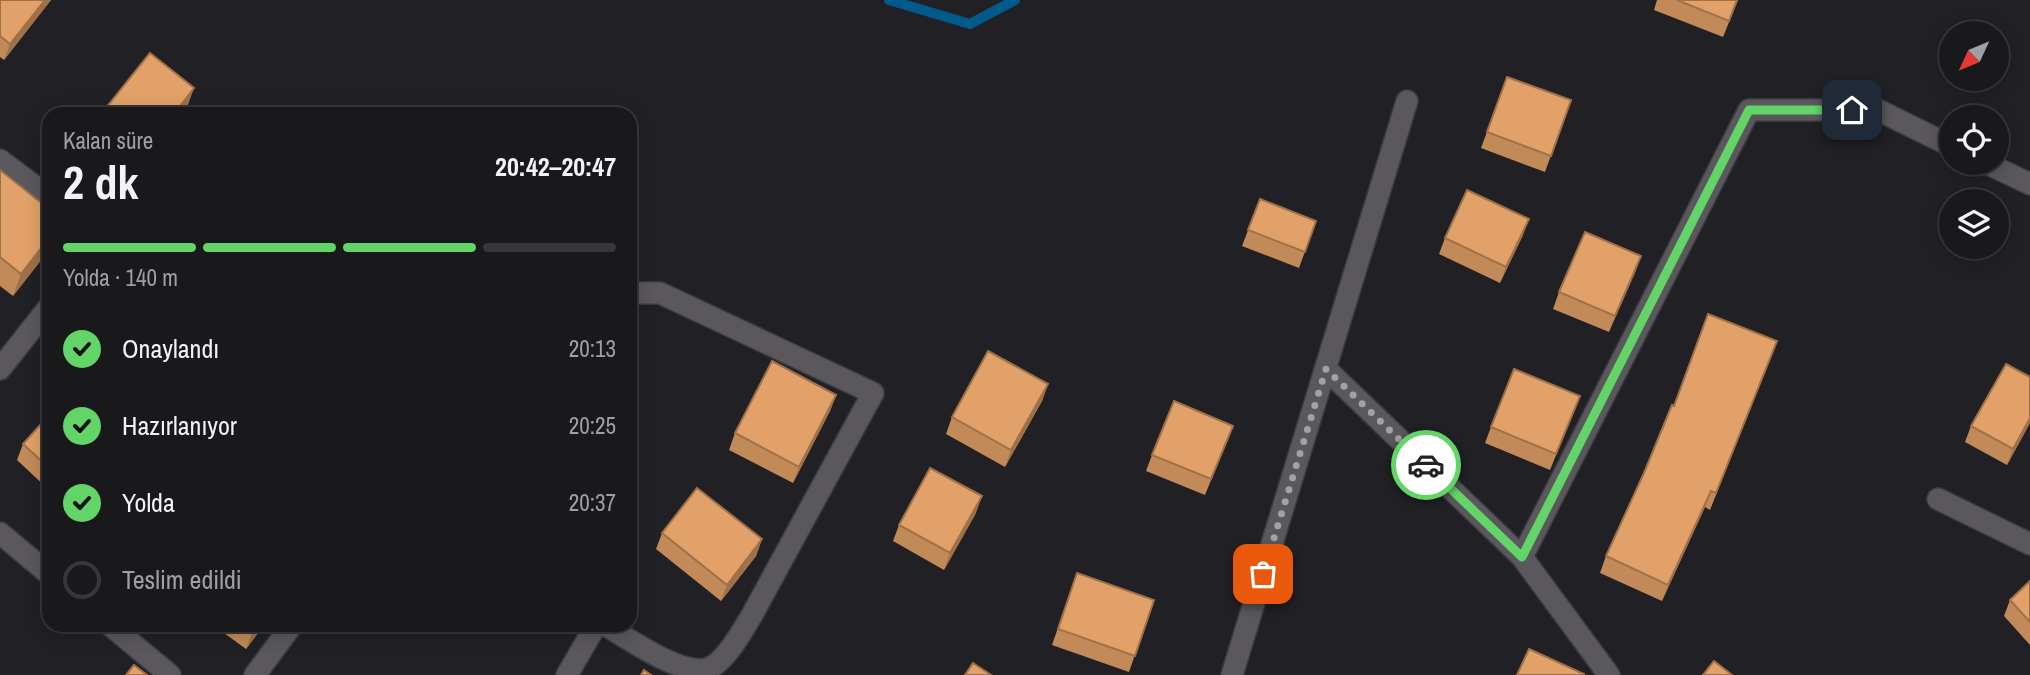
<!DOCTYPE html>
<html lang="tr">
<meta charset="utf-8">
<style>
:root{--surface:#19181b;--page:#262528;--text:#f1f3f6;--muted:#9fa0a3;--line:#37373a;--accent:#63d468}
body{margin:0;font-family:"Archivo Narrow",sans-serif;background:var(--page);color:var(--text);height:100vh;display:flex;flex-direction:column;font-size:26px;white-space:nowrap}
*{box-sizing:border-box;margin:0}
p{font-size:23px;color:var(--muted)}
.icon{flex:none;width:38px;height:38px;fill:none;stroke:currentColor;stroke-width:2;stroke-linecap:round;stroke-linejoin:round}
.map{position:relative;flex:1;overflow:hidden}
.sheet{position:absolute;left:42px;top:107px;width:595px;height:525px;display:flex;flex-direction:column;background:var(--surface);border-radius:21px;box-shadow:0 4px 18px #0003,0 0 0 2px var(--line)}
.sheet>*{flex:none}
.needle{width:46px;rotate:226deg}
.controls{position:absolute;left:1939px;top:21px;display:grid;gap:14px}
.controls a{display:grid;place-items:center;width:70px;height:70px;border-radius:50%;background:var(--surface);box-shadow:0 4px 18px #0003,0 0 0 2px var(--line);font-size:35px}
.pin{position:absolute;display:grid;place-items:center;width:60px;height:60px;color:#fff;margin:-30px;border-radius:14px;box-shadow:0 4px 10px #0006}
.courier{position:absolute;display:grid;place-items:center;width:70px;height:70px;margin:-35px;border:5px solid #63d468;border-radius:50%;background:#fff;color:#222;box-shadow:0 2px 9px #0007}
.summary em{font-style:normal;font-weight:700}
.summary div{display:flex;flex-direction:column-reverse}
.summary{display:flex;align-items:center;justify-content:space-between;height:119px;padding:0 21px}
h1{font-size:46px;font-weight:700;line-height:52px}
.bar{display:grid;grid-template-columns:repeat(4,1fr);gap:10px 7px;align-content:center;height:84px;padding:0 21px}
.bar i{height:9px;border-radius:5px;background:var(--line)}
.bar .selected{background:var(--accent)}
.bar p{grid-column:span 4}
ol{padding:0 21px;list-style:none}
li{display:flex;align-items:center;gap:21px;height:77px}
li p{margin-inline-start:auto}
li .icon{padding:7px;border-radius:50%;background:var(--accent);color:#111;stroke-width:4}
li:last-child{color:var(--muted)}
li i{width:38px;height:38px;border:4px solid var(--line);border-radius:50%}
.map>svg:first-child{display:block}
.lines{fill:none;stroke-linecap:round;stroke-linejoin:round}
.stream{stroke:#005b8b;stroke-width:10}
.minor-casing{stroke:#3b3a3d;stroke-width:24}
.minor{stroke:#5a585d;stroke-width:21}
.wall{fill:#c28a59}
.shaded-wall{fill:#9e7149}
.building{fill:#e1a168;stroke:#9e7149;stroke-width:2}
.done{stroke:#a2a1a4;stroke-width:7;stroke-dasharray:0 12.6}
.route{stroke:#63d468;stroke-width:9}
</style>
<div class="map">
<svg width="2030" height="675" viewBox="0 0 2030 675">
<rect width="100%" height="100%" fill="#212024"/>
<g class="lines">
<path class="stream" d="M889,0L970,24L1015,0"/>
<g class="minor-casing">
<path id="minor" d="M0,160L49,197
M1986,163L2030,184
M0,369L49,307
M1326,369L1522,557L1609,675
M1938,499L2030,544
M0,533L49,574
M1522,557L1749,110H1878L1951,146
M110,625L170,675
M605,625C629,639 679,675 707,669C726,662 742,631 752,615L873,393L660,293H630
M255,675L292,625
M567,675L596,625
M1232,675L1407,101"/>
</g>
<use href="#minor" class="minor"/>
</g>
<path class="wall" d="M0,0H51L4,60L0,57Z
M1657,0H1738L1723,37L1654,10Z
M1507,77L1571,100L1545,172L1481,148Z
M0,170L49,209V250L13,296L0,286Z
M1260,199L1316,221L1299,268L1242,246Z
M1523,235L1500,283L1439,254L1445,238Z
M1641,256L1609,332L1553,309L1559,292Z
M1777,341L1710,510L1705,507L1662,601L1600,573L1606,556L1644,473L1674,406Z
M1048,384L1042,401L1005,467L946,434L952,417Z
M836,395L830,411L793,483L729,450L735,433Z
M1580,396L1550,470L1485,443L1491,427Z
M49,415V490L17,460L23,444Z
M2030,423L2007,465L1965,442L1971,426Z
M1233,426L1205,495L1146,471L1152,455Z
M976,513L944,570L893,541L899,525Z
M662,533L762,539L756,556L721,601L656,549Z
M1077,573L1154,600L1129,672L1052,645Z
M2030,581V645L2004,616L2010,600Z
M213,625H264L246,649Z"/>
<path class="shaded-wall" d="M45,0H51L4,60L10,44Z
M194,88L188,105L181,114H174Z
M1529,219L1523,235L1500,283L1506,267Z
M49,238V250L13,296L21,274Z
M1641,256L1635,273L1609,332L1615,316Z
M1048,384L1042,401L1005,467L1011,450Z
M836,395L830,411L793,483L799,467Z
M2030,418V423L2007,465L2013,449Z
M1711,491L1705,507L1662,601L1668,585Z
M982,496L976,513L944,570L950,553Z
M762,539L756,556L721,601L727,585Z
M258,625H264L246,649L252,633Z"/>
<path class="building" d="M0,0H45L10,44L0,36Z
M1677,0H1737L1729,21Z
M150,53L194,88L174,114H103L102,113Z
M1507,77L1571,100L1551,156L1487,132Z
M0,170L49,209V238L21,274L0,257Z
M1467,190L1529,219L1506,267L1445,238Z
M1260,199L1316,221L1305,252L1248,230Z
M1585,232L1641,256L1615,316L1559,292Z
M1708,314L1777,341L1716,493L1711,491L1668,585L1606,556L1644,473L1672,405L1674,406Z
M988,351L1048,384L1011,450L952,417Z
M772,361L836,395L799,467L735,433Z
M2006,364L2030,377V418L2013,449L1971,426Z
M1514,369L1580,396L1556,454L1491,427Z
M1174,401L1233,426L1211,479L1152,455Z
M49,415V468L23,444Z
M930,468L982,496L950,553L899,525Z
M697,488L762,539L727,585L662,533Z
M1077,573L1154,600L1135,656L1058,629Z
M2030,581V622L2010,600Z
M241,625H258L252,633Z
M1529,649L1584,674L1583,675H1517Z
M1714,661L1732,675H1703Z
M973,663L991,675H965Z
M134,665L147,675H126Z
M644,670L651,675H641Z"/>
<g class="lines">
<path class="done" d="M1263,574L1326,369L1426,465"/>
<path class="route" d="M1426,465L1522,557L1749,110H1852"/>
</g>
</svg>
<div class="controls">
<a><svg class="needle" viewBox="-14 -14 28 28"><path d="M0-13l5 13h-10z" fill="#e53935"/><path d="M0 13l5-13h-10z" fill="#9fa0a3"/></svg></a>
<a><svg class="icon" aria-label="locate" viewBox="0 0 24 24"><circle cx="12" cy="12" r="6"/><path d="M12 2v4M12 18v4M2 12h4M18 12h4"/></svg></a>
<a><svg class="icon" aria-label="layers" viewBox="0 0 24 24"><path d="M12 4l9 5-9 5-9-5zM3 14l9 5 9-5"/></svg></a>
</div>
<div class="pin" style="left:1263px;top:574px;background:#ea580c"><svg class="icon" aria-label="bag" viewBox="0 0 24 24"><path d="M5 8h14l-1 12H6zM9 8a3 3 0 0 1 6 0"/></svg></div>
<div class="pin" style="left:1852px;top:110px;background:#1f2937"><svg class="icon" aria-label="home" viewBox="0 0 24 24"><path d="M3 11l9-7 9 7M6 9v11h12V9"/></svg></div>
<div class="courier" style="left:1426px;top:465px"><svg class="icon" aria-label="car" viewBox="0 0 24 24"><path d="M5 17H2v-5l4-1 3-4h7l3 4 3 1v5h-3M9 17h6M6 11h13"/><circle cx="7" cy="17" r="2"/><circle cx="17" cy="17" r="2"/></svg></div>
<section class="sheet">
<div class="summary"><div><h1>2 dk</h1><p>Kalan süre</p></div><em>20:42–20:47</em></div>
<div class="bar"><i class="selected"></i><i class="selected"></i><i class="selected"></i><i></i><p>Yolda · 140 m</p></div>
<ol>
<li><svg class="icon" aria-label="check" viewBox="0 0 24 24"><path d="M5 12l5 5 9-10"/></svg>Onaylandı<p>20:13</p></li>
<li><svg class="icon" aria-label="check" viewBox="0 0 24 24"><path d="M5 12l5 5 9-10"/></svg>Hazırlanıyor<p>20:25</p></li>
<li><svg class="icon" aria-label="check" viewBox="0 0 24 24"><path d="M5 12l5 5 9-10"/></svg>Yolda<p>20:37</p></li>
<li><i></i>Teslim edildi</li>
</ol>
</section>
</div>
